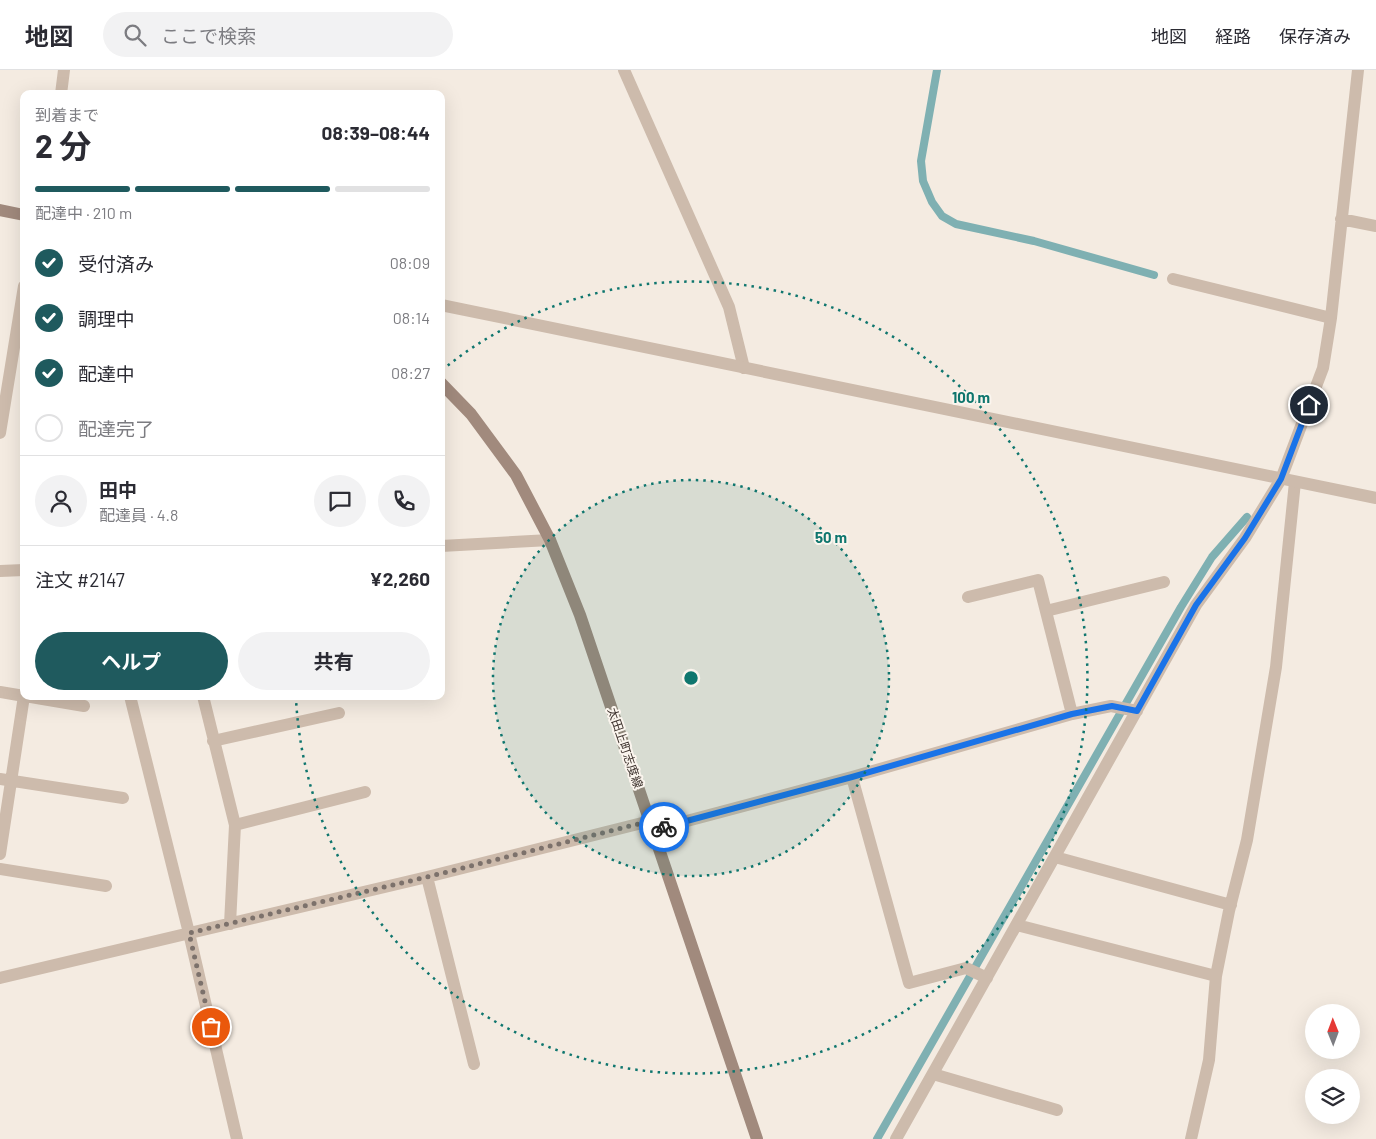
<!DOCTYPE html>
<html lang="ja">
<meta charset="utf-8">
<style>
:root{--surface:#fff;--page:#f2f2f3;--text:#2b2b33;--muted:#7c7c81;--line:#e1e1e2;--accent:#1f5a5e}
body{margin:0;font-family:Barlow,"Noto Sans JP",sans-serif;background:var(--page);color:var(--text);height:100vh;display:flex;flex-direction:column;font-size:19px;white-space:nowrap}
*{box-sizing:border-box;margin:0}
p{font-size:16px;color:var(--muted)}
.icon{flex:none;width:28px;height:28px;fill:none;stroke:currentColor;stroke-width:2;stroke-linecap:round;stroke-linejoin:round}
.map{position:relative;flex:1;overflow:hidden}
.side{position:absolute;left:20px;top:20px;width:425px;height:610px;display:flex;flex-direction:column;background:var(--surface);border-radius:10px;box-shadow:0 5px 20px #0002}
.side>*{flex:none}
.needle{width:32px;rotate:359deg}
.controls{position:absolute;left:1305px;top:934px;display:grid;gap:10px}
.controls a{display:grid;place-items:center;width:55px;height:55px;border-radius:50%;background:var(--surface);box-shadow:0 5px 20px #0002;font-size:25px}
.pin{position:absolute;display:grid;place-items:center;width:42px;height:42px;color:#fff;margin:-21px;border:2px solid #fff;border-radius:50%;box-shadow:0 1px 5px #0007}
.courier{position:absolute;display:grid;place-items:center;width:50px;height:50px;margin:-25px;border:4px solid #1a73e8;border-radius:50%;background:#fff;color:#222;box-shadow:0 1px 6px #0007}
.overview em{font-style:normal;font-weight:700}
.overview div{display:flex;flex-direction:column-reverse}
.overview{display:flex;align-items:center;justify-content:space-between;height:85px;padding:0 15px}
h1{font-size:32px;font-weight:700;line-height:38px}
.bar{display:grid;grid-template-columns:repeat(4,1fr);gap:8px 5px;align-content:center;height:60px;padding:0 15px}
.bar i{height:6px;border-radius:4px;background:var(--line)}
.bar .active{background:var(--accent)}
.bar p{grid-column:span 4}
.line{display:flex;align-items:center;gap:12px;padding:0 15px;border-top:1px solid var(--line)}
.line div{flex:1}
.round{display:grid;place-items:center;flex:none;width:52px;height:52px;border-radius:26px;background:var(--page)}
ol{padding:0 15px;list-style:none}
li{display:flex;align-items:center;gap:15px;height:55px}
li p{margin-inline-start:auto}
li .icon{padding:5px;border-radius:50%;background:var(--accent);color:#fff;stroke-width:4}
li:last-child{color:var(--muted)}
li i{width:28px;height:28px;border:2px solid var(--line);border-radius:50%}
.cta{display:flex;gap:10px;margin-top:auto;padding:10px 15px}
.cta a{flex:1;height:58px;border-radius:30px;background:var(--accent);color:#fff;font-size:20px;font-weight:700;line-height:58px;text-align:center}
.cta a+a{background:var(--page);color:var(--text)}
header{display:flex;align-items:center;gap:30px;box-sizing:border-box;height:70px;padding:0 25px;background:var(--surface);border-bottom:1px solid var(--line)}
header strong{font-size:24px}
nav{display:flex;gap:28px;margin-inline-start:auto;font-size:18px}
.search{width:350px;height:45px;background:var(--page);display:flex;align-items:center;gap:12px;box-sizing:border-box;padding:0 18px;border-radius:28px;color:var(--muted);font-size:19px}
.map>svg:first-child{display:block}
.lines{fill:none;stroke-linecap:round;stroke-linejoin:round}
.stream{stroke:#7fb0b2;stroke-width:8}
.service{stroke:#cdbbac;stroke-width:12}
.minor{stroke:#cdbbac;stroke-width:12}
.tertiary{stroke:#cdbbac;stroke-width:12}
.secondary{stroke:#a18a7d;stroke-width:12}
.done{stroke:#7c716b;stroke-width:5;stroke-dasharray:0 9}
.route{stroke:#1a73e8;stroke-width:6}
.ring{fill:none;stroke:#0f766e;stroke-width:2.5;stroke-dasharray:2.5 5}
.labels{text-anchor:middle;stroke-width:4;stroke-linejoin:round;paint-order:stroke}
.street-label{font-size:12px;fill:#3b302b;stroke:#fbf5ee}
.centre{fill:#0f766e;stroke:#fbf5ee;stroke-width:2.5}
.ring-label{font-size:15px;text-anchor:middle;font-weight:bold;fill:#0f766e;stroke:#fbf5ee;stroke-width:4;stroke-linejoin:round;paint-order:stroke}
</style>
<header>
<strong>地図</strong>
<div class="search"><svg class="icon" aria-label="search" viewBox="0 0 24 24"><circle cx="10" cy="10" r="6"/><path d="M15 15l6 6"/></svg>ここで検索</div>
<nav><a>地図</a><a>経路</a><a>保存済み</a></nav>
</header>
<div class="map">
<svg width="1376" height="1069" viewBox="0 0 1376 1069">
<rect width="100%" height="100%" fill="#f4ebe1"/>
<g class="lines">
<path class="stream" d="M937,0L921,91L923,111L932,132L942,146L956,154L1034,171L1154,205
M877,1069L1181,537L1212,487L1247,447"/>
<path class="service" d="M624,0L729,237L744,298"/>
<path class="minor" d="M61,24L64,0
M1341,149L1376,156
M1173,209L1331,248
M0,363L24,216
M441,476L550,470
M0,501L24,500
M968,527L1038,510L1072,644L1111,636L1137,641
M1046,541L1164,512
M0,622L24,626
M25,626L84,636
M130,626L189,863L237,1069
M203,626L235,755L230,854
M213,671L339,643
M852,707L909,913L966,898L987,908
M0,709L123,728
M235,755L365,722
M653,760L852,707L1072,644
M0,784L24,626
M1055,787L1231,835
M0,799L106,816
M427,807L474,994
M1017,855L1216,906
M0,908L427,807L650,751
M933,1004L1057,1040
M896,1069L1196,535L1245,468L1281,409L1323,298L1331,248L1358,0
M1191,1069L1209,990L1216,906L1229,841L1247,770L1276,597L1295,412"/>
<path class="tertiary" d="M441,235L1376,428"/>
<path class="secondary" d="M0,140L24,145
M441,313L471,344L516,405L550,470L580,545L757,1069"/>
</g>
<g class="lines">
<path class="done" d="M211,957L189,863L427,807L650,751L653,760L664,757"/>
<path class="route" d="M664,757L852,707L1072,644L1112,636L1137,641L1196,535L1245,468L1281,409L1309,335"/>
</g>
<circle cx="691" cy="608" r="198" fill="#0f766e" fill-opacity=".12"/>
<g class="ring">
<circle cx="691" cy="608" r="198"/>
<path d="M442 300A396 396 0 1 1 296 629"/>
</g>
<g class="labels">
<g class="street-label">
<text transform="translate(625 678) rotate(71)" y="4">太田上町志度線</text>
</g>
</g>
<circle cx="691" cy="608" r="8" class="centre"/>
<g class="ring-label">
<text x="971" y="333">100 m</text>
<text x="831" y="473">50 m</text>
</g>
</svg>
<div class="controls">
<a><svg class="needle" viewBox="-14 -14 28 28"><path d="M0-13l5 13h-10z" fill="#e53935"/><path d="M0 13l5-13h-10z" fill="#7c7c81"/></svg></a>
<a><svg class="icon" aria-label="layers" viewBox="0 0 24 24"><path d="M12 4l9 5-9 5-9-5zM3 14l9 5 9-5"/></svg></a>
</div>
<div class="pin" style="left:211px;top:957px;background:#ea580c"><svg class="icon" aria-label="bag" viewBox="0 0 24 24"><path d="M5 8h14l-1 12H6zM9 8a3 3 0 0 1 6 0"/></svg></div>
<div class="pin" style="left:1309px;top:335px;background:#1f2937"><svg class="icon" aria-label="home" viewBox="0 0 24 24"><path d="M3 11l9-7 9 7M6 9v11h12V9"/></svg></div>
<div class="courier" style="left:664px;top:757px"><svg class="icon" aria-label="bike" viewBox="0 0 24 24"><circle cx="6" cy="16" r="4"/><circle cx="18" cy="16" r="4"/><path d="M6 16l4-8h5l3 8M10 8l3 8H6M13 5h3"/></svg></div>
<section class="side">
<div class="overview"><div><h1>2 分</h1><p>到着まで</p></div><em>08:39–08:44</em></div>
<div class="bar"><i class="active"></i><i class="active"></i><i class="active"></i><i></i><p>配達中 · 210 m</p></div>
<ol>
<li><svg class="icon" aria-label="check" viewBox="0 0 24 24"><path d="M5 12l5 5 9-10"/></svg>受付済み<p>08:09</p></li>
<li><svg class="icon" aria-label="check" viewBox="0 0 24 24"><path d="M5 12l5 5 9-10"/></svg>調理中<p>08:14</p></li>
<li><svg class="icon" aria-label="check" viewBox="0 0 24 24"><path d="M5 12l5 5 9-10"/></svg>配達中<p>08:27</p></li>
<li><i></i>配達完了</li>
</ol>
<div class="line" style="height:90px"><a class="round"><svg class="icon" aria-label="person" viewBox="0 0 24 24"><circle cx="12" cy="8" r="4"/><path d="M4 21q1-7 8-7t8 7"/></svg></a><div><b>田中</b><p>配達員 · 4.8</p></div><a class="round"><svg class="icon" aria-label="chat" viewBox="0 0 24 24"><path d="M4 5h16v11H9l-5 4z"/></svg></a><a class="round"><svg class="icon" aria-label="phone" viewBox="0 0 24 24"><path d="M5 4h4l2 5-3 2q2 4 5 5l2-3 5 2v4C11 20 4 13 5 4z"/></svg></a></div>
<div class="line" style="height:65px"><div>注文 #2147</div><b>¥2,260</b></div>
<div class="cta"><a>ヘルプ</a><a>共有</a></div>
</section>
</div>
